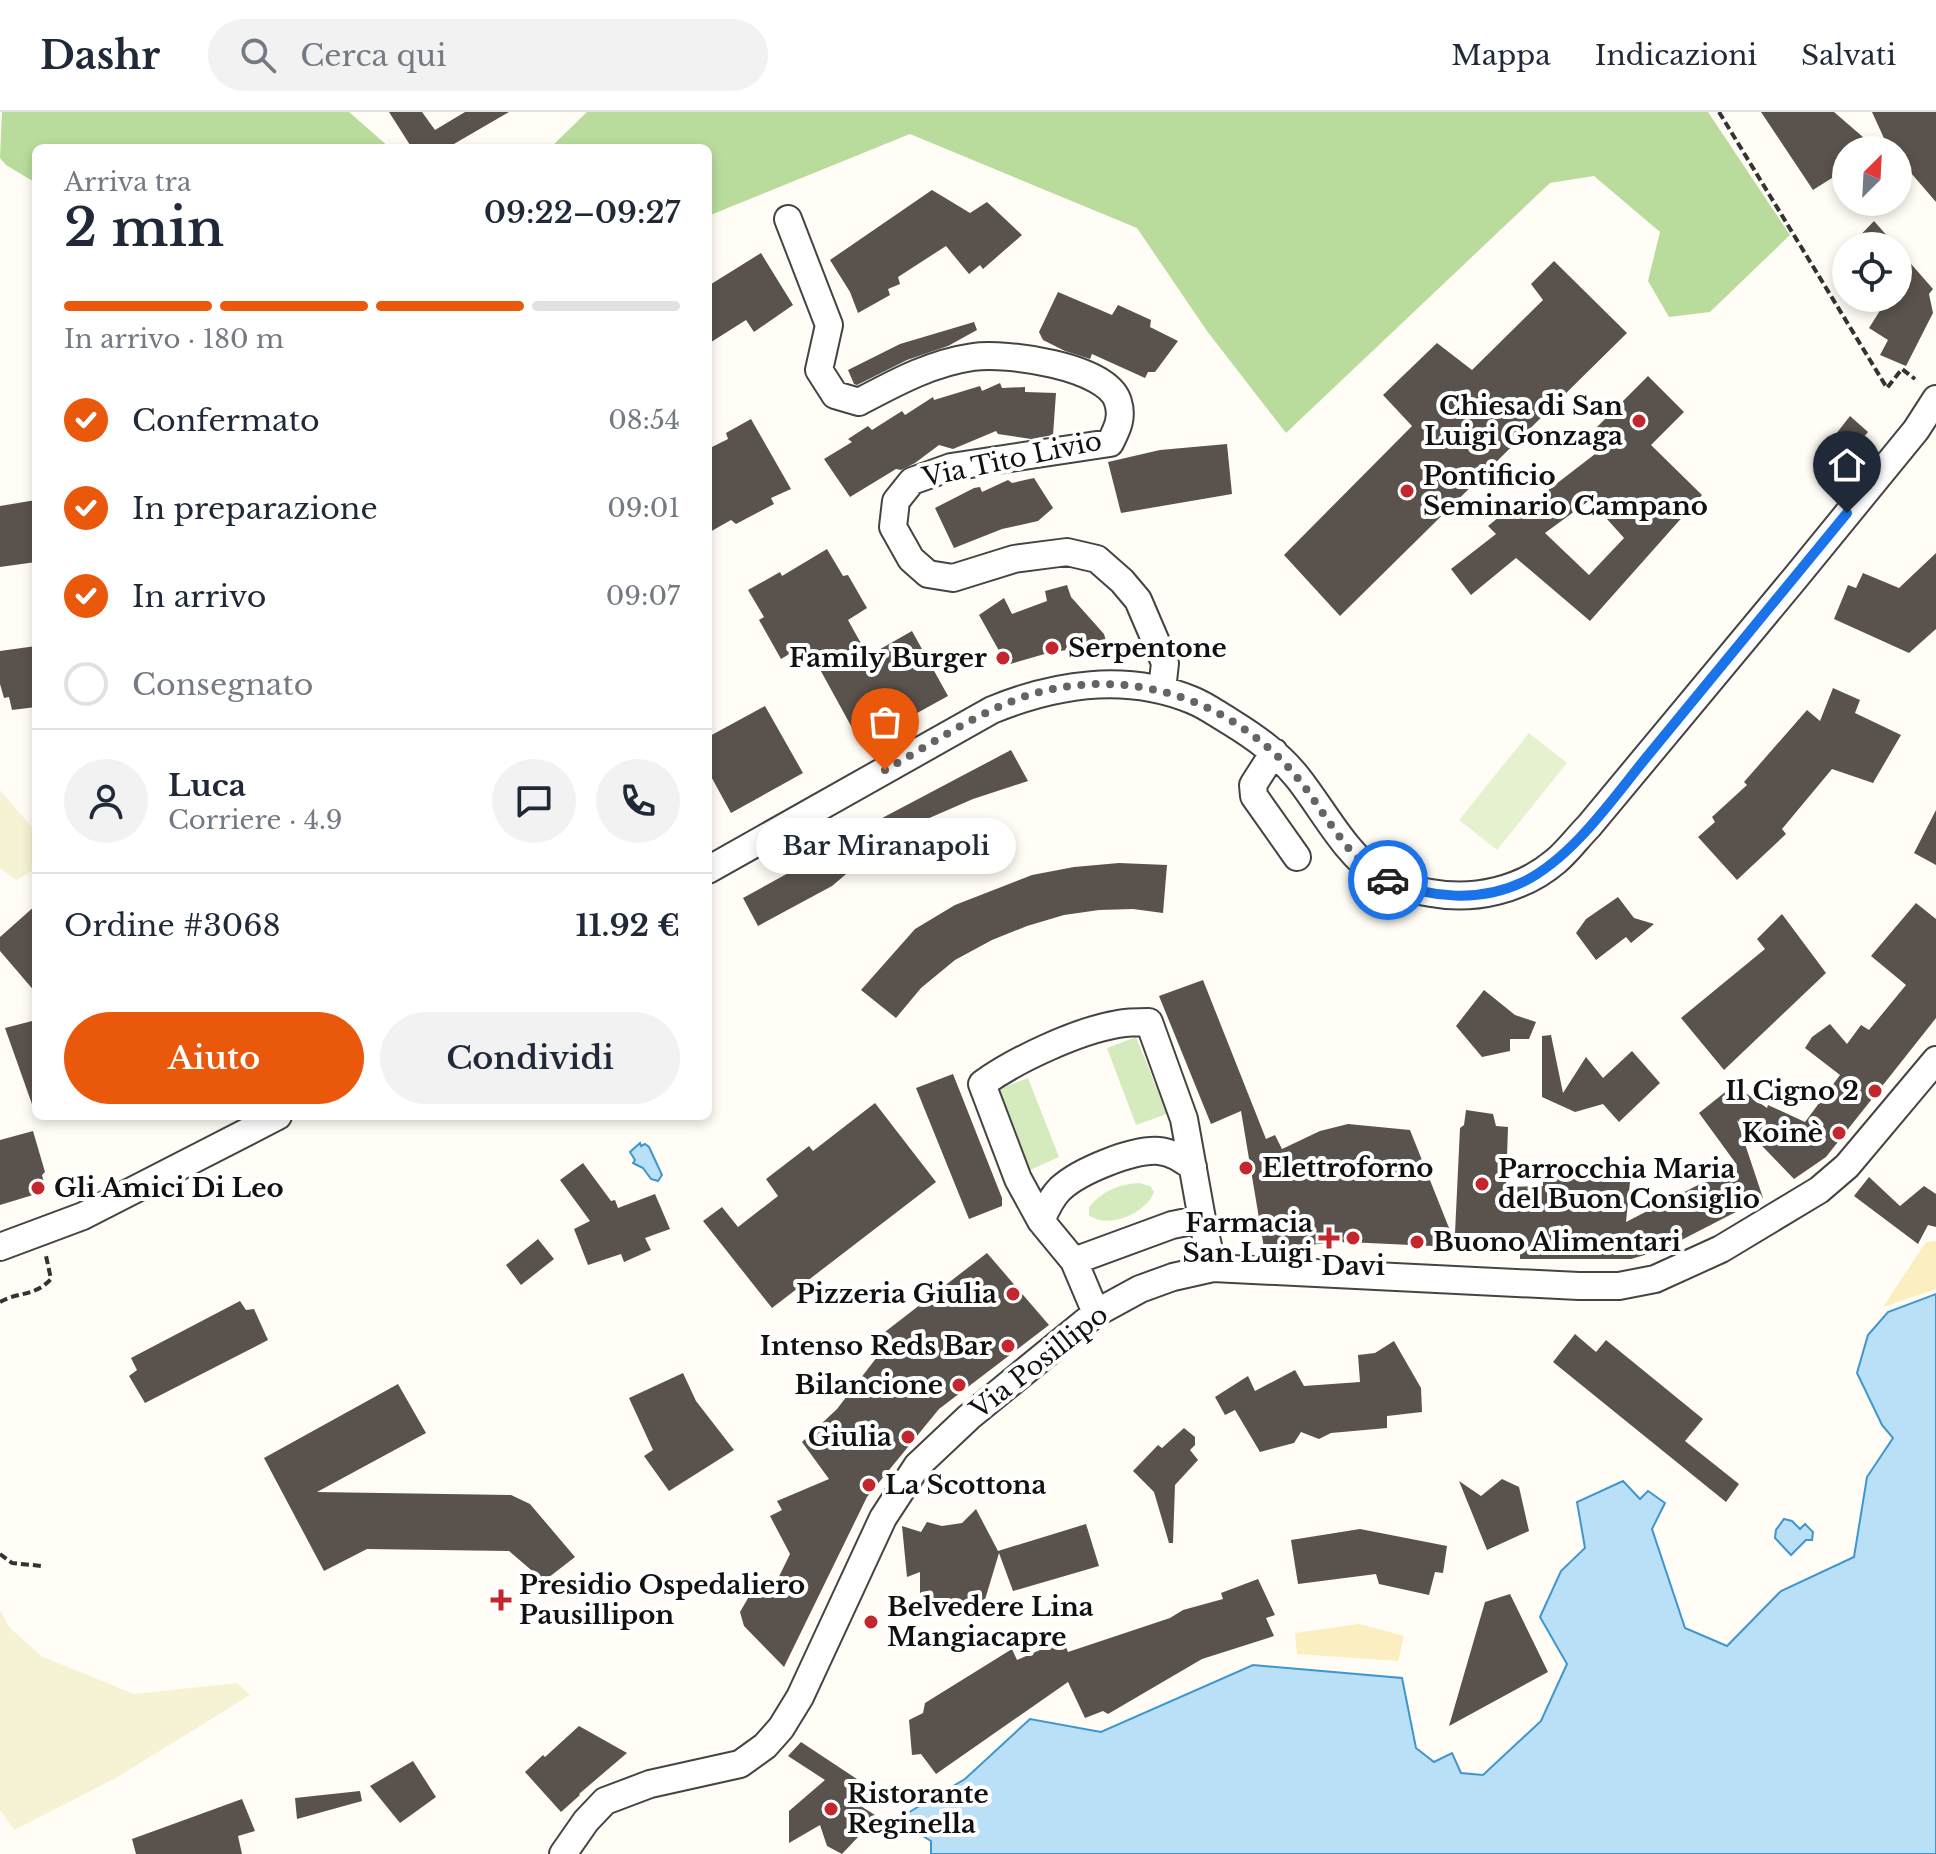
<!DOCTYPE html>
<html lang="it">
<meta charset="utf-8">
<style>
:root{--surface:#fff;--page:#f2f2f3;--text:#1f2937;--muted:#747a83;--line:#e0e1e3;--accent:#ea580c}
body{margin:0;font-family:"Libre Baskerville",serif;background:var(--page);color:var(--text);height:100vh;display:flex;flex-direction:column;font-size:30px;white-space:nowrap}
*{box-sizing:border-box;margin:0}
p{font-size:26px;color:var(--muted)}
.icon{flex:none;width:44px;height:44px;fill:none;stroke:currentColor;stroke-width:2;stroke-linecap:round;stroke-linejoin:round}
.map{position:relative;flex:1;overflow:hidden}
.sheet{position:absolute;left:32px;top:32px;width:680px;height:976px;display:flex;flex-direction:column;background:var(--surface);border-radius:12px;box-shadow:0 4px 12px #0003}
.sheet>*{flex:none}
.needle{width:52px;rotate:24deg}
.fabs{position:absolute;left:1832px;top:24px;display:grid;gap:16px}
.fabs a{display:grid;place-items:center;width:80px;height:80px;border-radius:50%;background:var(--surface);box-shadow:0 4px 12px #0003;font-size:40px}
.pin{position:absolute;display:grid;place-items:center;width:68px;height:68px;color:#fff;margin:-82px -34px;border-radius:50% 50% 50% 0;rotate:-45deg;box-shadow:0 0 8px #0007}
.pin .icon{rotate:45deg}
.courier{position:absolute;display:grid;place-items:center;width:80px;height:80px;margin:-40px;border:6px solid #1a73e8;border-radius:50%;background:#fff;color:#222;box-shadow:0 2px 10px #0007}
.bubble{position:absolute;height:56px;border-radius:28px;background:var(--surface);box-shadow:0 4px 12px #0003;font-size:26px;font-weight:600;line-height:56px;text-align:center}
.overview em{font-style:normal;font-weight:600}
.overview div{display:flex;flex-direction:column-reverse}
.overview{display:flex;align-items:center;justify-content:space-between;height:136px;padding:0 32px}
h1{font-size:52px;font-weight:600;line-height:60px}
.bar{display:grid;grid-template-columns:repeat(4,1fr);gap:12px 8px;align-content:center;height:96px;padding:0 32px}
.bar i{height:10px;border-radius:6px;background:var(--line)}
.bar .on{background:var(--accent)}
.bar p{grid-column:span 4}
.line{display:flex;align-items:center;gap:20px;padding:0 32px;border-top:2px solid var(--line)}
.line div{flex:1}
.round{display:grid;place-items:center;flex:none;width:84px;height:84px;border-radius:42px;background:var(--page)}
ol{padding:0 32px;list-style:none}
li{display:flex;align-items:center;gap:24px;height:88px}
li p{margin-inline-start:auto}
li .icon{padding:8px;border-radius:50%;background:var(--accent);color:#fff;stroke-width:4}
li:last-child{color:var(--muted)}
li i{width:44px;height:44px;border:4px solid var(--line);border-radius:50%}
.action{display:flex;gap:16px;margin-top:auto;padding:16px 32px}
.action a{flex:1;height:92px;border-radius:48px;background:var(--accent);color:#fff;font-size:32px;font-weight:600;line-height:92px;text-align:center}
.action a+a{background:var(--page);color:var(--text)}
header{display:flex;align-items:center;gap:48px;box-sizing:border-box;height:112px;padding:0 40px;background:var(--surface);border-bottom:2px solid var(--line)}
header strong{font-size:38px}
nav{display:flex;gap:44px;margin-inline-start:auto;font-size:28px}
.search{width:560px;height:72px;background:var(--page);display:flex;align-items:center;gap:20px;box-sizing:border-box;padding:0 28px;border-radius:44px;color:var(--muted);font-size:30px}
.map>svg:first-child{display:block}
.farmland{fill:#f6f3d4}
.green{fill:#d5ebbd}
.forest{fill:#b9dc9c}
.sand{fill:#fbeec1}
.pitch{fill:#e6f2cf}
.water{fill:#b9e0f7;stroke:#3f96cf;stroke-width:2}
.building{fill:#5a524d;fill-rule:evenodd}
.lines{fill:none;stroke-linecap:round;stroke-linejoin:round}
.minor-casing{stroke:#444;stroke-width:30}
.path{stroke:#333;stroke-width:4;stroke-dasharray:8 4;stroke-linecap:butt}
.minor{stroke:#fff;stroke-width:26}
.done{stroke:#646461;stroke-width:8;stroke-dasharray:0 14.4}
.route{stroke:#1a73e8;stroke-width:10}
.poi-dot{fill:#c4262e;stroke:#fff;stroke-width:3}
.labels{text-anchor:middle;stroke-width:8;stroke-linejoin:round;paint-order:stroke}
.poi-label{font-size:26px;font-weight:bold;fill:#111;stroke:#fff;text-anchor:start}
.street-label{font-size:26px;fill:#111;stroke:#fff}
</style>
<header>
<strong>Dashr</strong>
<div class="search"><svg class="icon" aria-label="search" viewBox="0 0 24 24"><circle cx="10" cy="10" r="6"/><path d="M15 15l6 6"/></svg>Cerca qui</div>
<nav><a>Mappa</a><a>Indicazioni</a><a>Salvati</a></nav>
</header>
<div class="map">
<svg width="1936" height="1742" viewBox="0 0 1936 1742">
<rect width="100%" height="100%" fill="#fffdf5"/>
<path class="farmland" d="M0,678L36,720V757L16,768L0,756Z
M0,1498L10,1516L41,1544L134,1582L237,1571L250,1583L116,1666L14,1718L0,1698Z"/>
<path class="green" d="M1136,925L1167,1002L1136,1013L1107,936Z
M1028,966L1059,1045L1030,1058L999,977Z
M1139,1071L1150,1074L1154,1080C1147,1101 1107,1118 1089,1103V1095C1102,1079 1119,1072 1139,1071Z"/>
<path class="forest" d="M2,0H349L390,36H36V71L6,53L0,46Z
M587,0H1708L1790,123L1710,200L1669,205L1648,169L1660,120L1594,64L1550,71L1286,321L1207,219L1137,116L910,22L708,104V36H550Z"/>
<path class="sand" d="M1936,1129V1177L1883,1195L1926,1130Z
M1359,1512L1404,1524L1398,1549L1297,1542L1295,1521Z"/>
<path class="pitch" d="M1529,621L1567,651L1497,738L1459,708Z"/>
<path class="water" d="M640,1031L641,1034L645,1032L649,1035L662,1063L658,1069L651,1067L643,1056L633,1051L635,1048L630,1040Z
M1936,1182V1742H931V1729L896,1708L965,1667L1030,1607L1101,1620L1253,1553L1402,1566L1416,1636L1434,1650L1452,1641L1461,1661L1483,1663L1541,1609L1567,1552L1540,1505L1561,1459L1585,1436L1577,1390L1623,1369L1640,1387L1648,1379L1665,1391L1652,1417L1685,1516L1727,1534L1781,1479L1854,1445L1867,1365L1893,1326L1882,1313L1857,1261L1868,1223L1888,1200Z
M1784,1407L1792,1409L1800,1417L1805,1412L1813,1420L1812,1428H1806L1791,1443L1775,1426L1776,1418Z"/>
<path class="building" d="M389,0H422L435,18L465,0H509L447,36H405L410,33Z
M1761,0H1834L1878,38H1846V57L1813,78Z
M1872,0H1936V90L1898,46V38L1888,35Z
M932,78L970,101L987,90L1022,123L983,157L980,153L969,162L946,134L898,165L900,172L888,177L890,183L858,201L850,180L830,148Z
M1874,109L1896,134H1850Z
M1898,137L1933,177L1929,182L1933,201L1906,254L1880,243L1888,228L1869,216L1881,197L1871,186H1898Z
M761,141L793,193L754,220L746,208L708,232V174Z
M1554,149L1627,221L1340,504L1284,443L1412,314L1383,283L1437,231L1472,258L1543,188L1531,172Z
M1058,180L1112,203L1118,193L1151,208L1150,215L1178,229L1155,260H1148L1145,266L1092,242L1090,247L1065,239L1043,228L1039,220Z
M974,210L977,218L948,234L907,248L857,273L854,272L848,258L900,232Z
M1648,264L1684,300L1651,333L1702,383L1590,509L1516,446L1471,483L1451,457L1496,422L1488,414L1510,396L1516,403L1608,332L1594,318ZM1590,388L1624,426L1589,463L1545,421Z
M1000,271L1002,276L1025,275V280L1056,281L1053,323L1031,327L998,322L996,319L953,337L939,333L915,351L901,358L896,357L850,385L824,347L852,330L848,327L868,314L872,318L902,299L905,303L933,285L934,288L980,274L982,279Z
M1850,304L1868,320L1843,350L1825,336Z
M751,307L791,377L771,386L774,392L736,412L731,408L708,421V337L728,327L726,321Z
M1227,332L1232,382L1121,401L1108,350L1160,338Z
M1034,366L1053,396L1038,409L1002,417L954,436L935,396L974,376L980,375L982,380L1008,368L1012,371Z
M36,388V450L0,455V394Z
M827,437L843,464L848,463L867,496L848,508L868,544L912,519L948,584L861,632L806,532L781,547L759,508L764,505L748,478L780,460L782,464Z
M1936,441V517L1909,541L1834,507L1848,473L1856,476L1863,461L1899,476Z
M1067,473L1071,485L1104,522L1109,539L1079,536L1048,541L1007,553L979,503L1004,486L1012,502L1047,489L1045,479Z
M36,534V595L12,598L9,585L4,586L0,572V539Z
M1833,576L1860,588L1855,601L1901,623L1873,671L1832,657L1782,717L1786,722L1737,768L1698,725L1715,710L1712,705L1747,673L1744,670L1807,598L1820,609Z
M765,594L803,661L731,701L708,659V625Z
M1011,638L1028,669L973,687L911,714L871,741L832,774L758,814L743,786L863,720L867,714Z
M1936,698V753L1914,741Z
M1119,751L1167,753L1163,801L1133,797L1099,798L1064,803L1027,814L992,828L955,848L921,876L896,906L861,878L915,817L955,793L1032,763L1074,755Z
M1618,785L1634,806L1654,812L1631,831L1626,825L1596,848L1576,821L1586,807Z
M1916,791L1936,807V906L1826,1045L1794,1067L1737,1008L1763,1086L1662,1138L1631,1147H1520V1121H1455L1460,1016L1464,1013L1466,998L1493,1002L1496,1014L1508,1015L1506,1075L1543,1074V1057L1630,1070L1626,1110L1737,1053L1699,1001L1734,973L1767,996L1768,993L1805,1010L1840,963L1805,936L1812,925L1830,912L1847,932L1861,913L1869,918L1906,873L1871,844Z
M36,793V881L0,839V825Z
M1782,802L1826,861L1724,958L1681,906L1765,837L1757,827Z
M1203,868L1266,1027L1275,1023L1282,1037L1320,1019L1348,1012L1410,1018L1451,1121L1433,1122V1134L1347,1130L1264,1136L1241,999L1211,1012L1159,884Z
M1484,878L1515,903L1536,910L1529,927H1510V939L1482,945L1456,914Z
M36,908V994L33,995L5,916Z
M1551,923L1563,981L1586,945L1603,966L1632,939L1660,971L1619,1010L1603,992L1575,1000L1542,985V924Z
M953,962L1002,1086V1094L969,1107L916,976Z
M875,991L936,1070L772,1196L703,1109L722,1095L738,1115L778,1084L766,1067L809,1034L813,1039Z
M33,1019L45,1060L42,1063L46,1079L0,1093V1028Z
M583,1051L611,1089L615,1088L618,1096L655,1082L670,1117L645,1126L651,1138L624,1150L621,1142L588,1153L574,1117L590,1109L560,1068Z
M1869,1065L1900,1094L1924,1074L1936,1082V1115L1928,1113L1918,1132L1854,1084Z
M538,1127L554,1147L521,1173L506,1153Z
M987,1141L1049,1213L939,1297L867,1385L784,1555L744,1514L740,1500L755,1474L770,1483L790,1442L770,1404L782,1398L777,1389L829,1367L802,1330L837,1297L887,1232L881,1223Z
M240,1189L246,1198L254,1197L268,1228L145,1291L129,1264L137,1258L131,1246Z
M1575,1222L1596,1240L1606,1228L1703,1307L1685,1329L1739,1372L1726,1390L1553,1250Z
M1394,1229L1421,1276L1422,1300L1387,1304V1316L1331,1321L1319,1327L1301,1320L1294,1331L1260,1340L1235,1298L1225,1303L1215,1285L1248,1264L1255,1279L1295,1258L1304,1274L1360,1270L1358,1243L1375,1241Z
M683,1261L696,1289L734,1338L669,1379L644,1344L653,1338L629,1286Z
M398,1272L426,1321L317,1380L511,1383L530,1392L575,1445L544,1469L509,1439L367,1437L324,1459L264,1346Z
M1184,1316L1195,1325V1333L1190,1338L1198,1348L1175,1373L1173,1431H1169L1154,1380L1133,1359L1158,1333L1162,1336Z
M1502,1367L1519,1375L1529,1419L1487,1438L1459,1369L1481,1384Z
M976,1397L998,1439L1086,1412L1099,1454L1013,1479L999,1441L984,1491L950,1501L943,1498L928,1500L920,1487V1460L907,1465L902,1414L921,1420L927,1410L942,1414L962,1411Z
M1360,1417L1447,1434L1443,1461L1435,1460L1429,1483L1379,1472L1376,1462L1298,1472L1291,1428Z
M1258,1467L1275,1503L1266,1506L1274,1524L1202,1547L1108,1602L1103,1599L1085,1606L1068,1570L936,1662L921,1642L912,1643L909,1608L923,1601L925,1591L1012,1537L1017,1548L1063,1528L1068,1540L1170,1506L1183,1498L1223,1487L1221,1481Z
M1510,1482L1548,1560L1449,1614L1485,1490Z
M579,1614L627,1641L579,1682L580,1683L561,1700L525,1660L543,1643L545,1645Z
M801,1630L872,1677L859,1693L883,1708L876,1719L859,1724L842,1742L827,1734L820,1713L789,1731V1699L825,1668L788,1644Z
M413,1649L436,1685L400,1711L370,1674Z
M360,1679L362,1689L297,1707L295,1686Z
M242,1687L255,1719L238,1724L242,1742H136L132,1727Z"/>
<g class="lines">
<g class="minor-casing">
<path id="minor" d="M788,107L829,213L819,258L835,283L859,290C895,271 931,251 973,245C1005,240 1108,254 1118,290C1123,306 1117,317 1110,331L951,355L912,369L896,389L893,415L911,447L928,462L953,466L1014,447L1067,440L1097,447L1122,469L1138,488L1165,551L1162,578
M1274,640L1253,673L1254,684L1297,745
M708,758L992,598C1055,572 1126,561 1192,588C1205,593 1217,602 1229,609C1255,625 1279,642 1298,666C1324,699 1344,740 1379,764C1394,774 1413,778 1431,781C1474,789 1522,778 1556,749C1568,739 1578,725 1589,714L1796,465L1916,318L1936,287
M1041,1109C1046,1097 1051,1086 1060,1077C1079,1059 1133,1037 1159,1039C1172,1040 1183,1048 1193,1055
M0,1135L83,1104L278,1004
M1074,1149L1041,1109L1018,1067L982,972C1015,948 1077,919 1118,912C1128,910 1139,910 1149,910L1184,1007L1202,1107
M1096,1201L1074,1149L1172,1113L1202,1107L1213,1156
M563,1742L586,1709L605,1689L650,1672L740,1652L765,1634L781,1616L800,1585L883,1406L917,1354L969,1305L1096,1201L1140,1177L1173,1165L1213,1156L1579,1174H1619L1655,1167L1721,1137L1819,1078L1847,1054L1936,948"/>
</g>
<path class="path" d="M1719,0L1887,276L1902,257L1915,267
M0,1190C20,1179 34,1185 51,1167L46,1144
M0,1442L12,1451L42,1454"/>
<use href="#minor" class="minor"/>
</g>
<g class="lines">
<path class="done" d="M885,658C930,633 976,601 1026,584C1125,552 1230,586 1296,664C1323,696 1349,752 1388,768"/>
<path class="route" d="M1388,768C1431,787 1481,790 1523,770C1574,745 1615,683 1650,641C1716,561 1782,481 1847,401"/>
</g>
<g class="poi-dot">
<circle cx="1639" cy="309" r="8"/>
<circle cx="1407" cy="379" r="8"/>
<circle cx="1052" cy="536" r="8"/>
<circle cx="1003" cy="546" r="8"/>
<circle cx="1875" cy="979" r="8"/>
<circle cx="1839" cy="1021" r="8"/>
<circle cx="1246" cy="1056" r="8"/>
<circle cx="1482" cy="1072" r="8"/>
<circle cx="38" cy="1076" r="8"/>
<path d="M1325 1114h8v8h8v8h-8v8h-8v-8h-8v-8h8z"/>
<circle cx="1353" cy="1126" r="8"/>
<circle cx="1417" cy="1130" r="8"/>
<circle cx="1013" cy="1182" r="8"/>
<circle cx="1008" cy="1234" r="8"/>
<circle cx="959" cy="1273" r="8"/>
<circle cx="908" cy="1325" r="8"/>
<circle cx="869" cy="1373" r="8"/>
<path d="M497 1476h8v8h8v8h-8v8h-8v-8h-8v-8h8z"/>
<circle cx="871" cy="1510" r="8"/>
<circle cx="831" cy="1697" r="8"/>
</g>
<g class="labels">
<g class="poi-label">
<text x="1623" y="303" text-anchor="end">Chiesa di San<tspan x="1623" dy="30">Luigi Gonzaga</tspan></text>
<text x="1423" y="373">Pontificio<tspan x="1423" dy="30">Seminario Campano</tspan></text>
<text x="1068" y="545">Serpentone</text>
<text x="987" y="555" text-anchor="end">Family Burger</text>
<text x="1859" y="988" text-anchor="end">Il Cigno 2</text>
<text x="1823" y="1030" text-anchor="end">Koinè</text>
<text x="1262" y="1065">Elettroforno</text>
<text x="1498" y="1066">Parrocchia Maria<tspan x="1498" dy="30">del Buon Consiglio</tspan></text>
<text x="54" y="1085">Gli Amici Di Leo</text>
<text x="1313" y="1120" text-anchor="end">Farmacia<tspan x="1313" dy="30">San Luigi</tspan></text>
<text x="1433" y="1139">Buono Alimentari</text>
<text x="1353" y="1163" text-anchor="middle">Davi</text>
<text x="997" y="1191" text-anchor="end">Pizzeria Giulia</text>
<text x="992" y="1243" text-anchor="end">Intenso Reds Bar</text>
<text x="943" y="1282" text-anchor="end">Bilancione</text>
<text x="892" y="1334" text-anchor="end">Giulia</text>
<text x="885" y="1382">La Scottona</text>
<text x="519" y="1482">Presidio Ospedaliero<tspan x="519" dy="30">Pausillipon</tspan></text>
<text x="887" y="1504">Belvedere Lina<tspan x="887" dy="30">Mangiacapre</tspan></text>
<text x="847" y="1691">Ristorante<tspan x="847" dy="30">Reginella</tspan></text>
</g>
<g class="street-label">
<text transform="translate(1012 347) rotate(-12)" y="9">Via Tito Livio</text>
<text transform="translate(1039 1250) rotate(-38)" y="9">Via Posillipo</text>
</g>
</g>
</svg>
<div class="fabs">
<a><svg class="needle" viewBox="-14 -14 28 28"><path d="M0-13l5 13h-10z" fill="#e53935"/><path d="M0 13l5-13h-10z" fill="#747a83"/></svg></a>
<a><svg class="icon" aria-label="locate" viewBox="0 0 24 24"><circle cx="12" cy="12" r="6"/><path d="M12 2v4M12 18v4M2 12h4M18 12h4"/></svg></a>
</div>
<div class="pin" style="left:885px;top:658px;background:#ea580c"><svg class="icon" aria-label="bag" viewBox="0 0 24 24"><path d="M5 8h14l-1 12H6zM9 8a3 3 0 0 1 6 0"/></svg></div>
<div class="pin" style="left:1847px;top:401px;background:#1f2937"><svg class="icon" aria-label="home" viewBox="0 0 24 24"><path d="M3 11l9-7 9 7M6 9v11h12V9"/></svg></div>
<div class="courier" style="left:1388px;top:768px"><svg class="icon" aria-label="car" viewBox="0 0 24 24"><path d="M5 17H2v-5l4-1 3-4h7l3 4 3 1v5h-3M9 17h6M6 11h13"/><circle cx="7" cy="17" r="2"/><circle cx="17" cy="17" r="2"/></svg></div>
<div class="bubble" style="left:756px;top:706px;width:260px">Bar Miranapoli</div>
<section class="sheet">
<div class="overview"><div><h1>2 min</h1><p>Arriva tra</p></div><em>09:22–09:27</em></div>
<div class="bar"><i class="on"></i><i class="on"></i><i class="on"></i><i></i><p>In arrivo · 180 m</p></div>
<ol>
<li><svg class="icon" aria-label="check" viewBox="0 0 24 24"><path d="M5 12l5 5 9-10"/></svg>Confermato<p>08:54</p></li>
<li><svg class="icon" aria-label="check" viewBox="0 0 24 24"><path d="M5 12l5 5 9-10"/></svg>In preparazione<p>09:01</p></li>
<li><svg class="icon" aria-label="check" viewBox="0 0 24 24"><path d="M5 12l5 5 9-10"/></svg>In arrivo<p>09:07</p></li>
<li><i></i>Consegnato</li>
</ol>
<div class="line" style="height:144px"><a class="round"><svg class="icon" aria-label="person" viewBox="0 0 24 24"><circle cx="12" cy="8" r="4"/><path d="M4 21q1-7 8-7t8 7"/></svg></a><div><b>Luca</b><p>Corriere · 4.9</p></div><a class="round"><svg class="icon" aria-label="chat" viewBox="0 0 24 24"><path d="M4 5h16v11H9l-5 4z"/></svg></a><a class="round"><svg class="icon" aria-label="phone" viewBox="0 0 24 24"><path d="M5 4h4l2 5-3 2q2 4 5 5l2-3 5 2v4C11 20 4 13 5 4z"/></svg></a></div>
<div class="line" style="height:104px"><div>Ordine #3068</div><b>11.92 €</b></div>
<div class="action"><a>Aiuto</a><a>Condividi</a></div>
</section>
</div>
